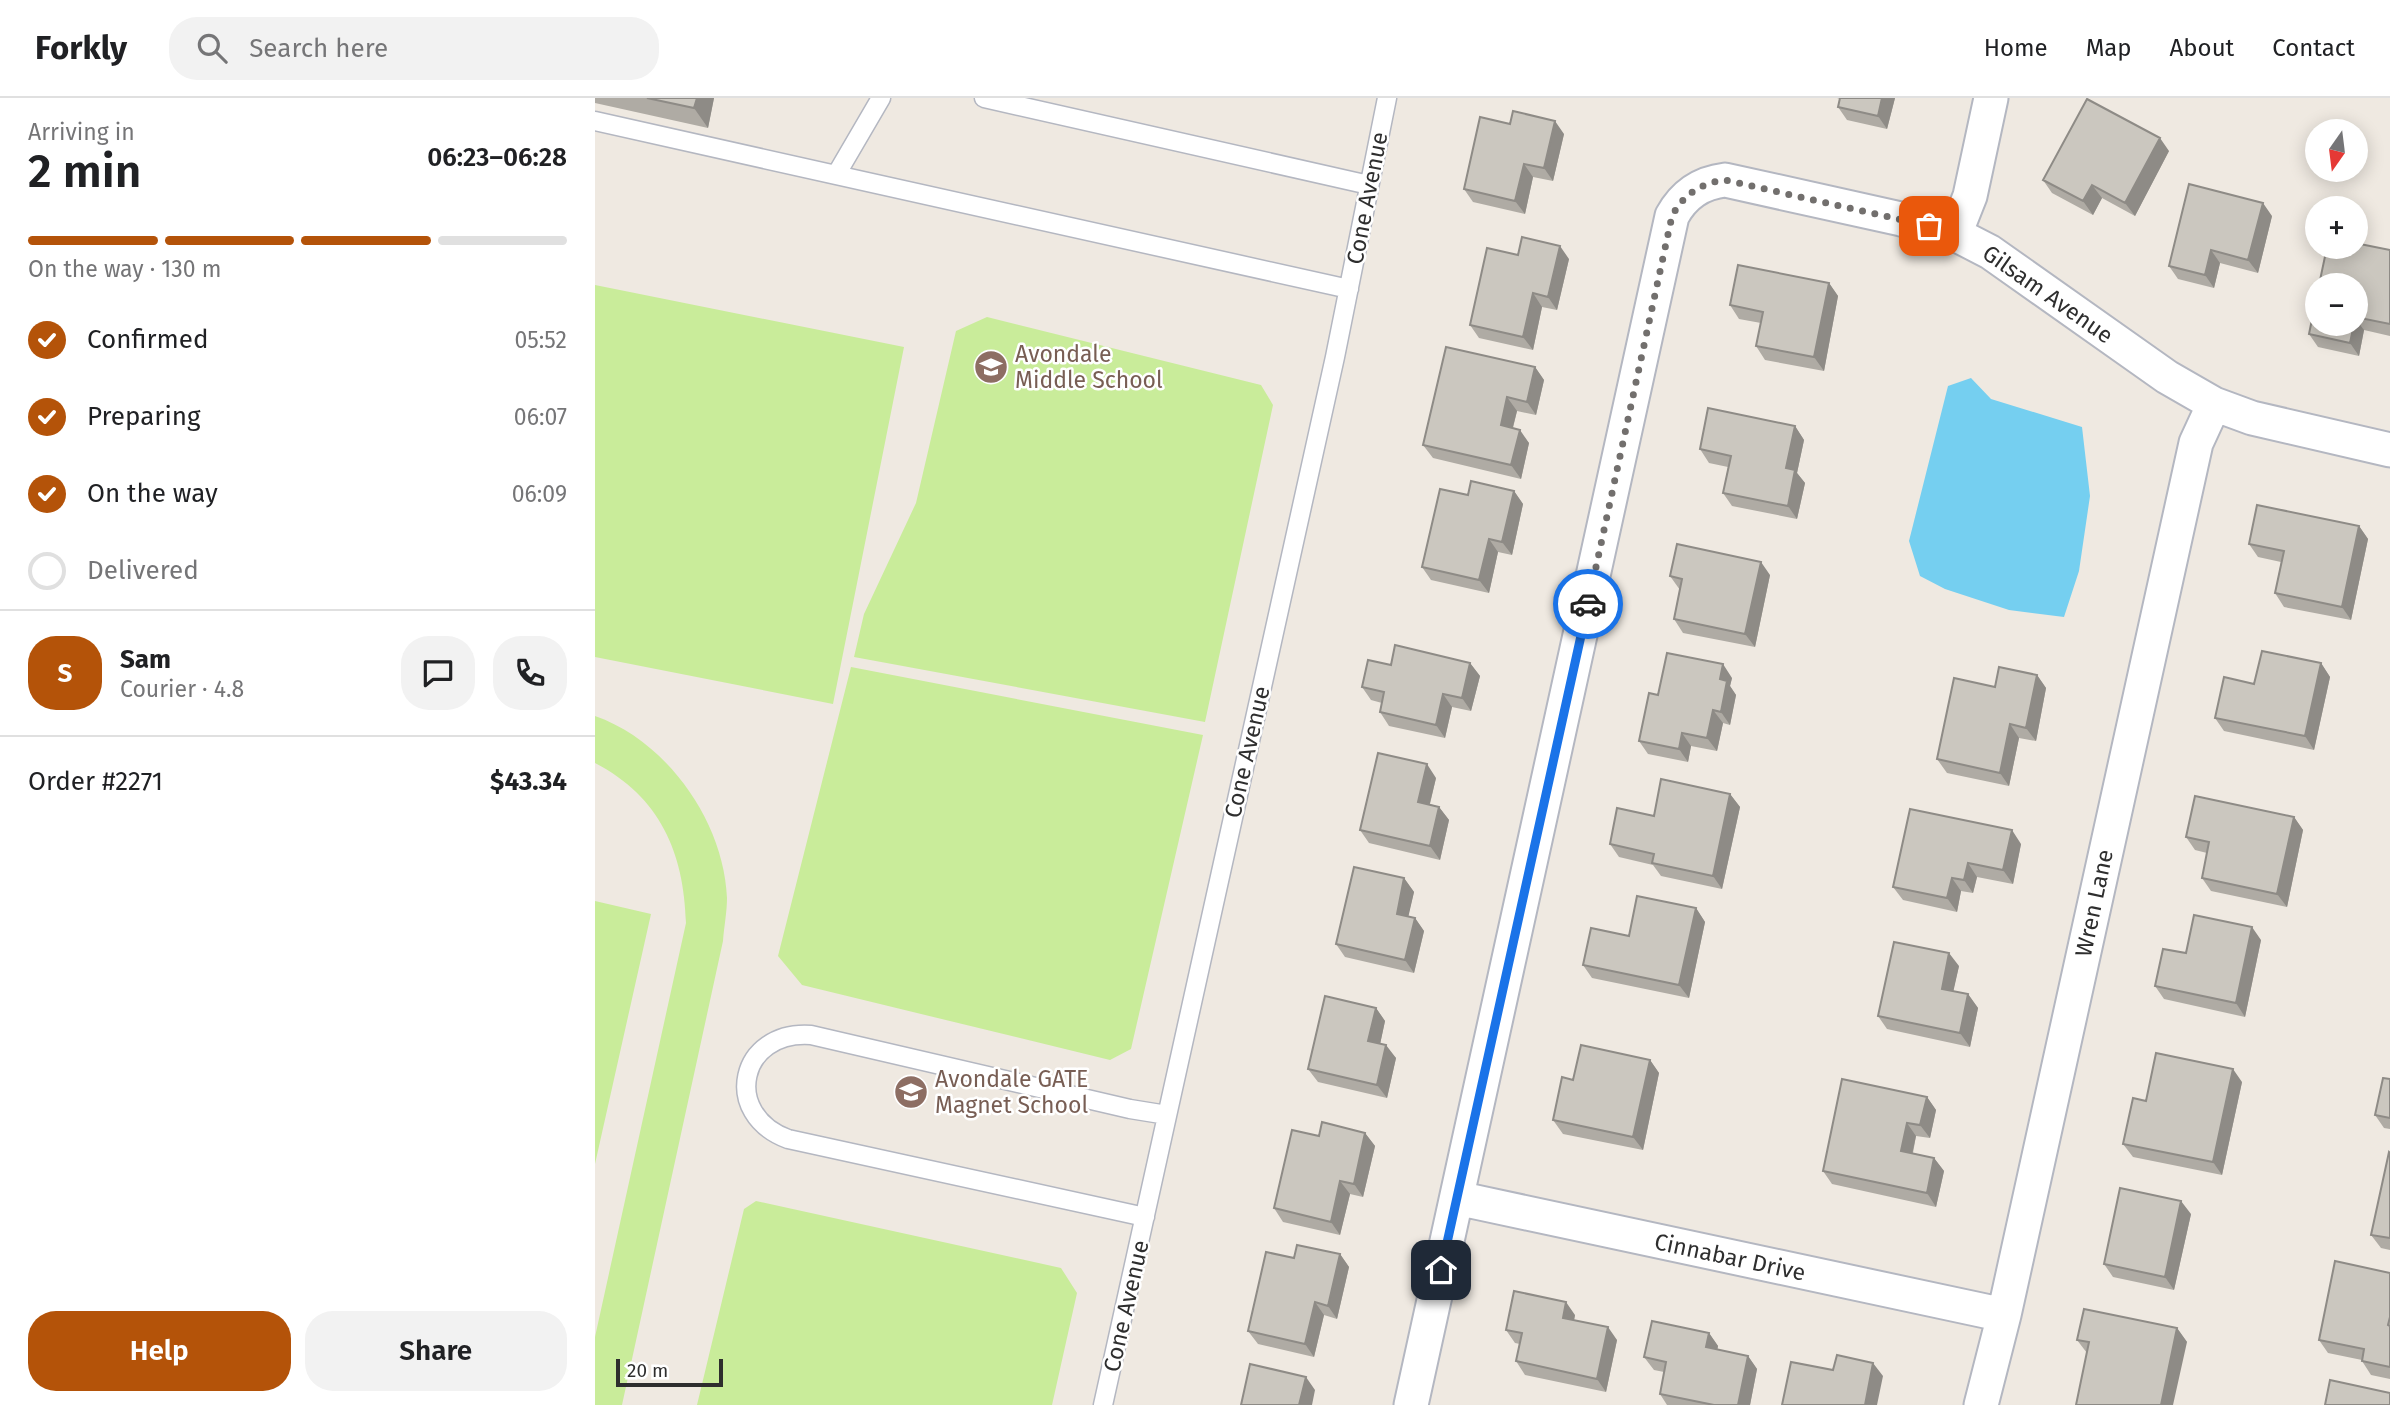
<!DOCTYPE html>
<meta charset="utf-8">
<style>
:root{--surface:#fff;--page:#f2f2f2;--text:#202124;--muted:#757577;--line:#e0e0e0;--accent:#b45309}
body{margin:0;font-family:"Fira Sans",sans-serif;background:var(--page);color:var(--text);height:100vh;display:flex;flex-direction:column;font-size:26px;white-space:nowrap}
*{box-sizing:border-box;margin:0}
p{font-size:23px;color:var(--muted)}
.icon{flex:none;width:38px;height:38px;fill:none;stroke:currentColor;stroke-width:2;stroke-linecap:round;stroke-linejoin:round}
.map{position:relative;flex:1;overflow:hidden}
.details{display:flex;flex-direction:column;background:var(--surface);width:595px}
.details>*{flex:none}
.needle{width:46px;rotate:194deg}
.tools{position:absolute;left:1710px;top:21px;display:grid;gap:14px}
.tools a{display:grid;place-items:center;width:63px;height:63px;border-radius:50%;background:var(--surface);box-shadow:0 4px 18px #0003;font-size:35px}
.scale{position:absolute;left:21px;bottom:18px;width:107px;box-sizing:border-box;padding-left:7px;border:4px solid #2e2e2e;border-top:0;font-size:19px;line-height:24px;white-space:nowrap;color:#2e2e2e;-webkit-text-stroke:5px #fff;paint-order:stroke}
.pin{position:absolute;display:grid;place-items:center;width:60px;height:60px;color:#fff;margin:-30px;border-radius:14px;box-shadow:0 4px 10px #0006}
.courier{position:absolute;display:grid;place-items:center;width:70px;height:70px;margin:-35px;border:5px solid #1a73e8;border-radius:50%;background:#fff;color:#222;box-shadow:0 2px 9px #0007}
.summary em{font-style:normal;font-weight:600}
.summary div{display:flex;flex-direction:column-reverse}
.summary{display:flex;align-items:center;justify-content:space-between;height:119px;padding:0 28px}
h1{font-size:46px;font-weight:600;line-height:52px}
.bar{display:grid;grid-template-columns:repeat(4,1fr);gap:10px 7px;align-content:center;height:84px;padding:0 28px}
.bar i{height:9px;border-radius:5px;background:var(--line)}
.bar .current{background:var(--accent)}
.bar p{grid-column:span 4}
.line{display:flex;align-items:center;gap:18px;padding:0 28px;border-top:2px solid var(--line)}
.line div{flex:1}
.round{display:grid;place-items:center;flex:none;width:74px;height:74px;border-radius:28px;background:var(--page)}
ol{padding:0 28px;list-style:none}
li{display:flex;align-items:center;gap:21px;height:77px}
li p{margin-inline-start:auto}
li .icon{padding:7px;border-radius:50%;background:var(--accent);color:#fff;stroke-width:4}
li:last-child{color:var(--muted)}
li i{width:38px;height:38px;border:4px solid var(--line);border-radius:50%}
.primary-button{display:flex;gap:14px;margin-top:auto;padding:14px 28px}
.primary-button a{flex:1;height:80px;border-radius:28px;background:var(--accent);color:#fff;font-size:28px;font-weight:600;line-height:80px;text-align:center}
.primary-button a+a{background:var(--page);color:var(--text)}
header{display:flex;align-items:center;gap:42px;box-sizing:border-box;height:98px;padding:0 35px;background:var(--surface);border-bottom:2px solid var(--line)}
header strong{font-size:33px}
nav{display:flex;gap:38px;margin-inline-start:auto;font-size:24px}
.search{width:490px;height:63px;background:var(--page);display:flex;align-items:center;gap:18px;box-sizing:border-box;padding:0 24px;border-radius:28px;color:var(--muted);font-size:26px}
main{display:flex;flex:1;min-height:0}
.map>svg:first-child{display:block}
.pitch{fill:#c9ec9a}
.water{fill:#75cff0}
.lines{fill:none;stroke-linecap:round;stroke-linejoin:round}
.lane-casing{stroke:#b4b7c1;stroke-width:21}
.street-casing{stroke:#b4b7c1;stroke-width:37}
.lane{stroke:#fff;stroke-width:18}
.street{stroke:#fff;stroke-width:33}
.wall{fill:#afaba4}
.shaded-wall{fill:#8e8b86}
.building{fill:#cbc7bf;stroke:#8e8b86;stroke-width:2}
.done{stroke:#726f6d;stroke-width:7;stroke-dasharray:0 12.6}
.route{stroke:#1a73e8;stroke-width:9}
.labels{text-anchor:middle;stroke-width:5;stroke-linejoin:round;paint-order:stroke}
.street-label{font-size:23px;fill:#2e2e2e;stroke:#fff}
.education-label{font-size:23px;fill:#785e54;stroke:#fff;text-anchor:start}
</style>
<header>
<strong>Forkly</strong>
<div class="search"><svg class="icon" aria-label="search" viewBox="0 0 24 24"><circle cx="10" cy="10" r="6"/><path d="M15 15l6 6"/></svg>Search here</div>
<nav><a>Home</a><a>Map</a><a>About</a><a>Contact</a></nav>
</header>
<main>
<section class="details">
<div class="summary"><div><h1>2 min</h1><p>Arriving in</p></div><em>06:23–06:28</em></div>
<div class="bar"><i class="current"></i><i class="current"></i><i class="current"></i><i></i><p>On the way · 130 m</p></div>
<ol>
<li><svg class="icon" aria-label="check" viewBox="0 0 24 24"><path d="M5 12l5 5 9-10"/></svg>Confirmed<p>05:52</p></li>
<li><svg class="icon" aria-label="check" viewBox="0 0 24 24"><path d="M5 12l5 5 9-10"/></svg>Preparing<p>06:07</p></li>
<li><svg class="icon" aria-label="check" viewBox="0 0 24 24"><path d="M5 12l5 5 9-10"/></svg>On the way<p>06:09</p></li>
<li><i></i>Delivered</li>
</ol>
<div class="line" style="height:126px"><b class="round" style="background:var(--accent);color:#fff">S</b><div><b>Sam</b><p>Courier · 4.8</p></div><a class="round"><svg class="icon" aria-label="chat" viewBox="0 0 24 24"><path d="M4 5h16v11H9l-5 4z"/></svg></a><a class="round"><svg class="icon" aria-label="phone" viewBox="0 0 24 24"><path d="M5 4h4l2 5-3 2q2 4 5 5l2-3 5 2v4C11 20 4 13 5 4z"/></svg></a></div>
<div class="line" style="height:91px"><div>Order #2271</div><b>$43.34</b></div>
<div class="primary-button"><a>Help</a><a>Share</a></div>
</section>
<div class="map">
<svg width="1795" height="1307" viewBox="0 0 1795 1307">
<rect width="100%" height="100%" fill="#efe9e1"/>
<path class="pitch" d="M0,187L309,249L238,606L0,559Z
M392,219L666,287L678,307L610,624L259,559L269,516L321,405L361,233Z
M256,569L608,637L536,951L515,962L207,887L183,858Z
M0,618C72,643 129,724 132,800C132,814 129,829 128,843L27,1307H0V1239L91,825C89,754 65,699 0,665Z
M0,803L56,816L0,1066Z
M161,1103L466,1170L482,1195L457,1307H102L149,1111Z"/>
<path class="water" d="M1376,280L1396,301L1487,329L1495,398L1484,473L1469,519L1414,512L1350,491L1325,478L1314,443L1353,288Z"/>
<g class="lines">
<g class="lane-casing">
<path id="lane" d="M286,0L241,77L754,191
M389,0L774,87
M0,23L241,77
M550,1119L193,1041C126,1016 144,932 216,937L535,1011L572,1017
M508,1307L740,259L792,0"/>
</g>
<g class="street-casing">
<path id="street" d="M1360,136L1375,98L1396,0
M862,1100L1409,1217
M816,1307L1077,118C1089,96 1106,85 1130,82L1306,121L1360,136L1395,154L1572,279L1619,306L1657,320L1795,352
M1386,1307L1409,1217L1601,345L1619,306"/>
</g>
<use href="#lane" class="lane"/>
<use href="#street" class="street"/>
</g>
<path class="wall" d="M0,0H119L113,30L0,5Z
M1242,0H1300L1292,31L1252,22L1243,9L1245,1Z
M915,26L969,36L958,83L938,79L930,116L878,104L869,91Z
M1574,53L1540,118L1507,100L1498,117L1457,95L1448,82Z
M1677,118L1663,175L1625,165L1619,190L1583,181L1574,168Z
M1795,152V238L1769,232L1764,258L1723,249L1714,236Z
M923,157L974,161L962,212L947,209L938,252L884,240L875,227Z
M1234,185L1243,198L1229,273L1170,262L1161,248L1166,225L1144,221L1135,207Z
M940,269L949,282L941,317L922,313L918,330L934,345L926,381L838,360L828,347Z
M1200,328L1209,342L1202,375L1210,385L1202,421L1137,408L1128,395L1133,369L1114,365L1105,351Z
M919,393L928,406L917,457L903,454L894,495L836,482L827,469L873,397Z
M1764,428L1773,441L1756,522L1689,509L1680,495L1686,464L1663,459L1654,446Z
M1175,477L1160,549L1088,535L1079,521L1085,492L1075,478Z
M875,565L885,578L876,613L857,609L850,640L794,628L785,614L787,605L776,602L767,589L796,567Z
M1726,565L1735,579L1719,652L1629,633L1620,620L1659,586Z
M1442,577L1451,590L1441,643L1424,640L1414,688L1352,675L1342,661L1400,589Z
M1137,580L1135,588L1141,597L1135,627L1128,625L1122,653L1096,648L1093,664L1053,656L1044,643L1063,597Z
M841,680L835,706L844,709L854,722L845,762L774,745L765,732Z
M1135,696L1145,709L1127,791L1066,778L1058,767L1024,759L1015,746L1059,718Z
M1699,719L1708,732L1692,809L1616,793L1607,780L1612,755L1600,752L1591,739Z
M1426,746L1418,786L1382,779L1378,795L1366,793L1362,814L1308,802L1298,789Z
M809,780L819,794L813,818L820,820L829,833L819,875L750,859L741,846Z
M1101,810L1110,824L1094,900L997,880L988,867Z
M1666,842L1650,919L1569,901L1560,888L1591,855Z
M1364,868L1358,893L1373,896L1383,910L1375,949L1292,931L1283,918Z
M781,910L790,923L785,946L801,960L792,1000L723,984L713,971Z
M1055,962L1064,975L1048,1052L968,1036L958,1022L978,982Z
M1795,981V1031L1789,1030L1780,1017Z
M1647,984L1627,1077L1538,1059L1528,1046L1551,1003Z
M1332,999L1341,1012L1335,1040L1321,1038L1318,1055L1339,1060L1349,1073L1341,1109L1237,1086L1228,1073Z
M770,1035L780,1048L768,1099L755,1096L745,1137L688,1124L679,1110L724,1038Z
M1795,1055V1152L1786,1150L1776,1137Z
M1596,1116L1579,1192L1518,1179L1509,1166Z
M745,1156L754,1169L742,1221L729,1217L719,1259L663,1246L653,1233L699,1160Z
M1795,1175V1281L1776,1277L1767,1263V1262L1733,1255L1724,1242Z
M980,1217L979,1222L1022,1242L1011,1294L930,1277L921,1263L925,1246L920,1245L911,1232Z
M1582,1230L1592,1244L1492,1255L1482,1242Z
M1114,1235L1123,1248L1122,1252L1153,1258L1162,1271L1155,1307H1072L1065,1296L1069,1274L1059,1272L1049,1259Z"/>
<path class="shaded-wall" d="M102,0H119L113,30L99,10Z
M1287,0H1300L1292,31L1283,18Z
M960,23L969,36L958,83L949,70Z
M1565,40L1574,53L1540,118L1530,105Z
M929,66L938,79L930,116L920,103Z
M1497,87L1507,100L1498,117L1488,103Z
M1668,105L1677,118L1663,175L1653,162Z
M965,148L974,161L962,212L953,199Z
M1616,152L1625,165L1619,190L1610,177Z
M1234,185L1243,198L1229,273L1219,259Z
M938,195L947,209L938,252L928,239Z
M1760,220L1769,232L1764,258L1755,245L1759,226H1760Z
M940,269L949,282L941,317L932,304Z
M912,299L922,313L915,340L906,327Z
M1200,328L1209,342L1202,375L1210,385L1202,421L1193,408L1191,370Z
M925,332L934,345L926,381L916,367Z
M919,393L928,406L917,457L907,444Z
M1764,428L1773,441L1756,522L1747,509Z
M894,441L903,454L894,495L884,482Z
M1166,464L1175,477L1160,549L1150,536Z
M875,565L885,578L876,613L867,600Z
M1726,565L1735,579L1719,652L1710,638Z
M1128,566L1137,580L1135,588L1141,597L1135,627L1126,614L1125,581Z
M1442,577L1451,590L1441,643L1431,630Z
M848,596L857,609L850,640L841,627Z
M1118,612L1128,625L1122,653L1112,640Z
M1415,626L1424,640L1414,688L1405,675Z
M1087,635L1096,648L1093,664L1084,651Z
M832,666L841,680L832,717L823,704Z
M1135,696L1145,709L1127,791L1118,778Z
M844,709L854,722L845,762L835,748Z
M1699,719L1708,732L1692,809L1682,796Z
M1417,732L1426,746L1418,786L1408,772Z
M1373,765L1382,779L1378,795L1369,782Z
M809,780L819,794L811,829L802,816Z
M1357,780L1366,793L1362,814L1352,800Z
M1101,810L1110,824L1094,900L1084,887Z
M820,820L829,833L819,875L810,862Z
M1657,829L1666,842L1650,919L1641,905Z
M1354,855L1364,868L1356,904L1347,891Z
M1373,896L1383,910L1375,949L1365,935Z
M781,910L790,923L783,956L773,943Z
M791,947L801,960L792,1000L782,987Z
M1055,962L1064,975L1048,1052L1038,1039Z
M1638,971L1647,984L1627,1077L1618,1064Z
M1332,999L1341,1012L1335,1040L1325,1027Z
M1312,1025L1321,1038L1315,1066L1306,1053Z
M770,1035L780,1048L768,1099L759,1086Z
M1339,1060L1349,1073L1341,1109L1332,1095Z
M745,1083L755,1096L745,1137L736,1124Z
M1586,1103L1596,1116L1579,1192L1570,1179Z
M745,1156L754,1169L742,1221L733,1208Z
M720,1204L729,1217L719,1259L710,1246Z
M971,1204L980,1217L977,1233L968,1220Z
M1013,1229L1022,1242L1011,1294L1002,1281Z
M1582,1230L1592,1244L1578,1307H1566Z
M1114,1235L1123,1248L1120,1263L1111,1249Z
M1153,1258L1162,1271L1155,1307H1143Z
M1278,1265L1288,1278L1282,1307H1270Z
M711,1279L720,1292L717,1307H704Z"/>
<path class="building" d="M52,0H102L99,10Z
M1245,0H1287L1283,18L1243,9Z
M1492,1L1565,40L1530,105L1497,87L1488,103L1448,82Z
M918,13L960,23L949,70L929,66L920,103L869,91L885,19L915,26Z
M1594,86L1668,105L1653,162L1616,152L1610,177L1574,168Z
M927,139L965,148L953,199L938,195L928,239L875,227L892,150L923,157Z
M1760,145L1795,152V226L1760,219V187H1724L1732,149H1760Z
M1143,167L1234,185L1219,259L1161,248L1168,214L1135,207Z
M1722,197V226H1759L1755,245L1714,236Z
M851,249L940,269L932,304L912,299L906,327L925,332L916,367L828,347Z
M1113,310L1200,328L1191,370L1200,372L1193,408L1128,395L1136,358L1105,351Z
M876,383L919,393L907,444L894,441L884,482L827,469L845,391L873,397Z
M1662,407L1764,428L1747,509L1680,495L1689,453L1654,446Z
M1082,446L1166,464L1150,536L1079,521L1087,481L1075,478Z
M800,547L875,565L867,600L848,596L841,627L785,614L789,594L767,589L773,562L796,567Z
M1667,553L1726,565L1710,638L1620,620L1629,579L1659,586Z
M1072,555L1128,566L1125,581L1132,583L1126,614L1118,612L1112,640L1087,635L1084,651L1044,643L1054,595L1063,597Z
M1404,569L1442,577L1431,630L1415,626L1405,675L1342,661L1359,580L1400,589Z
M783,655L832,666L823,704L844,709L835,748L765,732Z
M1066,681L1135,696L1118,778L1057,765L1059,756L1015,746L1022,710L1059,718Z
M1600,698L1699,719L1682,796L1607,780L1614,744L1591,739Z
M1315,711L1417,732L1408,772L1373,765L1369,782L1357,780L1352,800L1298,789Z
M759,769L809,780L802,816L820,820L810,862L741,846Z
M1042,798L1101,810L1084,887L988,867L996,830L1034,838Z
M1599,817L1657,829L1641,905L1560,888L1568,851L1591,855Z
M1299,844L1354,855L1347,891L1373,896L1365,935L1283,918Z
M730,898L781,910L773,943L791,947L782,987L713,971Z
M986,947L1055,962L1038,1039L958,1022L967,979L978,982Z
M1561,955L1638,971L1618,1064L1528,1046L1538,1000L1551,1003Z
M1788,980L1795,981V1020L1780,1017Z
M1247,981L1332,999L1325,1027L1312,1025L1306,1053L1339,1060L1332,1095L1228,1073Z
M727,1024L770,1035L759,1086L745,1083L736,1124L679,1110L697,1032L724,1038Z
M1794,1054L1795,1055V1140L1776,1137Z
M1525,1090L1586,1103L1570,1179L1509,1166Z
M702,1147L745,1156L733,1208L720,1204L710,1246L653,1233L671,1154L699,1160Z
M1740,1163L1795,1175V1219L1793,1227L1795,1228V1269L1767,1263L1769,1251L1724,1242Z
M919,1193L971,1204L968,1220L1013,1229L1002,1281L921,1263L927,1235L911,1232Z
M1489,1211L1582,1230L1566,1307H1481L1494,1244L1482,1242Z
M1057,1223L1114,1235L1111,1249L1153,1258L1143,1307H1119L1065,1296L1071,1264L1049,1259Z
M1242,1257L1278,1265L1270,1307H1187L1196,1264L1238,1272Z
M655,1266L711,1279L704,1307H646Z
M1735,1282L1795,1295V1307H1730Z"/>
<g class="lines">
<path class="done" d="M993,506L1077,118C1089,96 1106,85 1130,82L1334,128"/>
<path class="route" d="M846,1172L993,506"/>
</g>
<defs>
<g id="school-disc" transform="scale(1.75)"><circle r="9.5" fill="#8d6e63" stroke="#fff"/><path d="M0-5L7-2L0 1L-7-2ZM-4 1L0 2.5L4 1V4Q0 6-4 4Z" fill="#fff"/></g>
</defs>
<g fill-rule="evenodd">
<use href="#school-disc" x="396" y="269"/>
<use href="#school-disc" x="316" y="994"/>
</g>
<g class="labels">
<g class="street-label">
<text transform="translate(772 100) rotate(-79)" y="8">Cone Avenue</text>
<text transform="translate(1453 196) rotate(35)" y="8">Gilsam Avenue</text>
<text transform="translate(652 654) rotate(-77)" y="8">Cone Avenue</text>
<text transform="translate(1499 805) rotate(-78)" y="8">Wren Lane</text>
<text transform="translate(1135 1159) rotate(12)" y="8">Cinnabar Drive</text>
<text transform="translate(531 1208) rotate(-77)" y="8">Cone Avenue</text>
</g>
<g class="education-label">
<text x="420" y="264">Avondale<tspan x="420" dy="26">Middle School</tspan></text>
<text x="340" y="989">Avondale GATE<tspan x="340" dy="26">Magnet School</tspan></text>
</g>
</g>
</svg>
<div class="tools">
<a><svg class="needle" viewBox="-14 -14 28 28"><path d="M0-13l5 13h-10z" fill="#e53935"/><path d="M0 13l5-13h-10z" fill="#757577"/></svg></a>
<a>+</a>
<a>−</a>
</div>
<div class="scale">20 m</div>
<div class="pin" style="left:1334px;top:128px;background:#ea580c"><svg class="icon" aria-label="bag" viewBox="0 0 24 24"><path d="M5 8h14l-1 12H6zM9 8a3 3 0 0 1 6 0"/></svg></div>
<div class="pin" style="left:846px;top:1172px;background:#1f2937"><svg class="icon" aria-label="home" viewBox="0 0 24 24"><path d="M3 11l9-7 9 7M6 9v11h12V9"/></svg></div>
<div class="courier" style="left:993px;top:506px"><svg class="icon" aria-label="car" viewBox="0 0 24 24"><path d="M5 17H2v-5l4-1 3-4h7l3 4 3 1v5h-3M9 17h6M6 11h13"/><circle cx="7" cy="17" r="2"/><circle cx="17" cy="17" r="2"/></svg></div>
</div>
</main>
